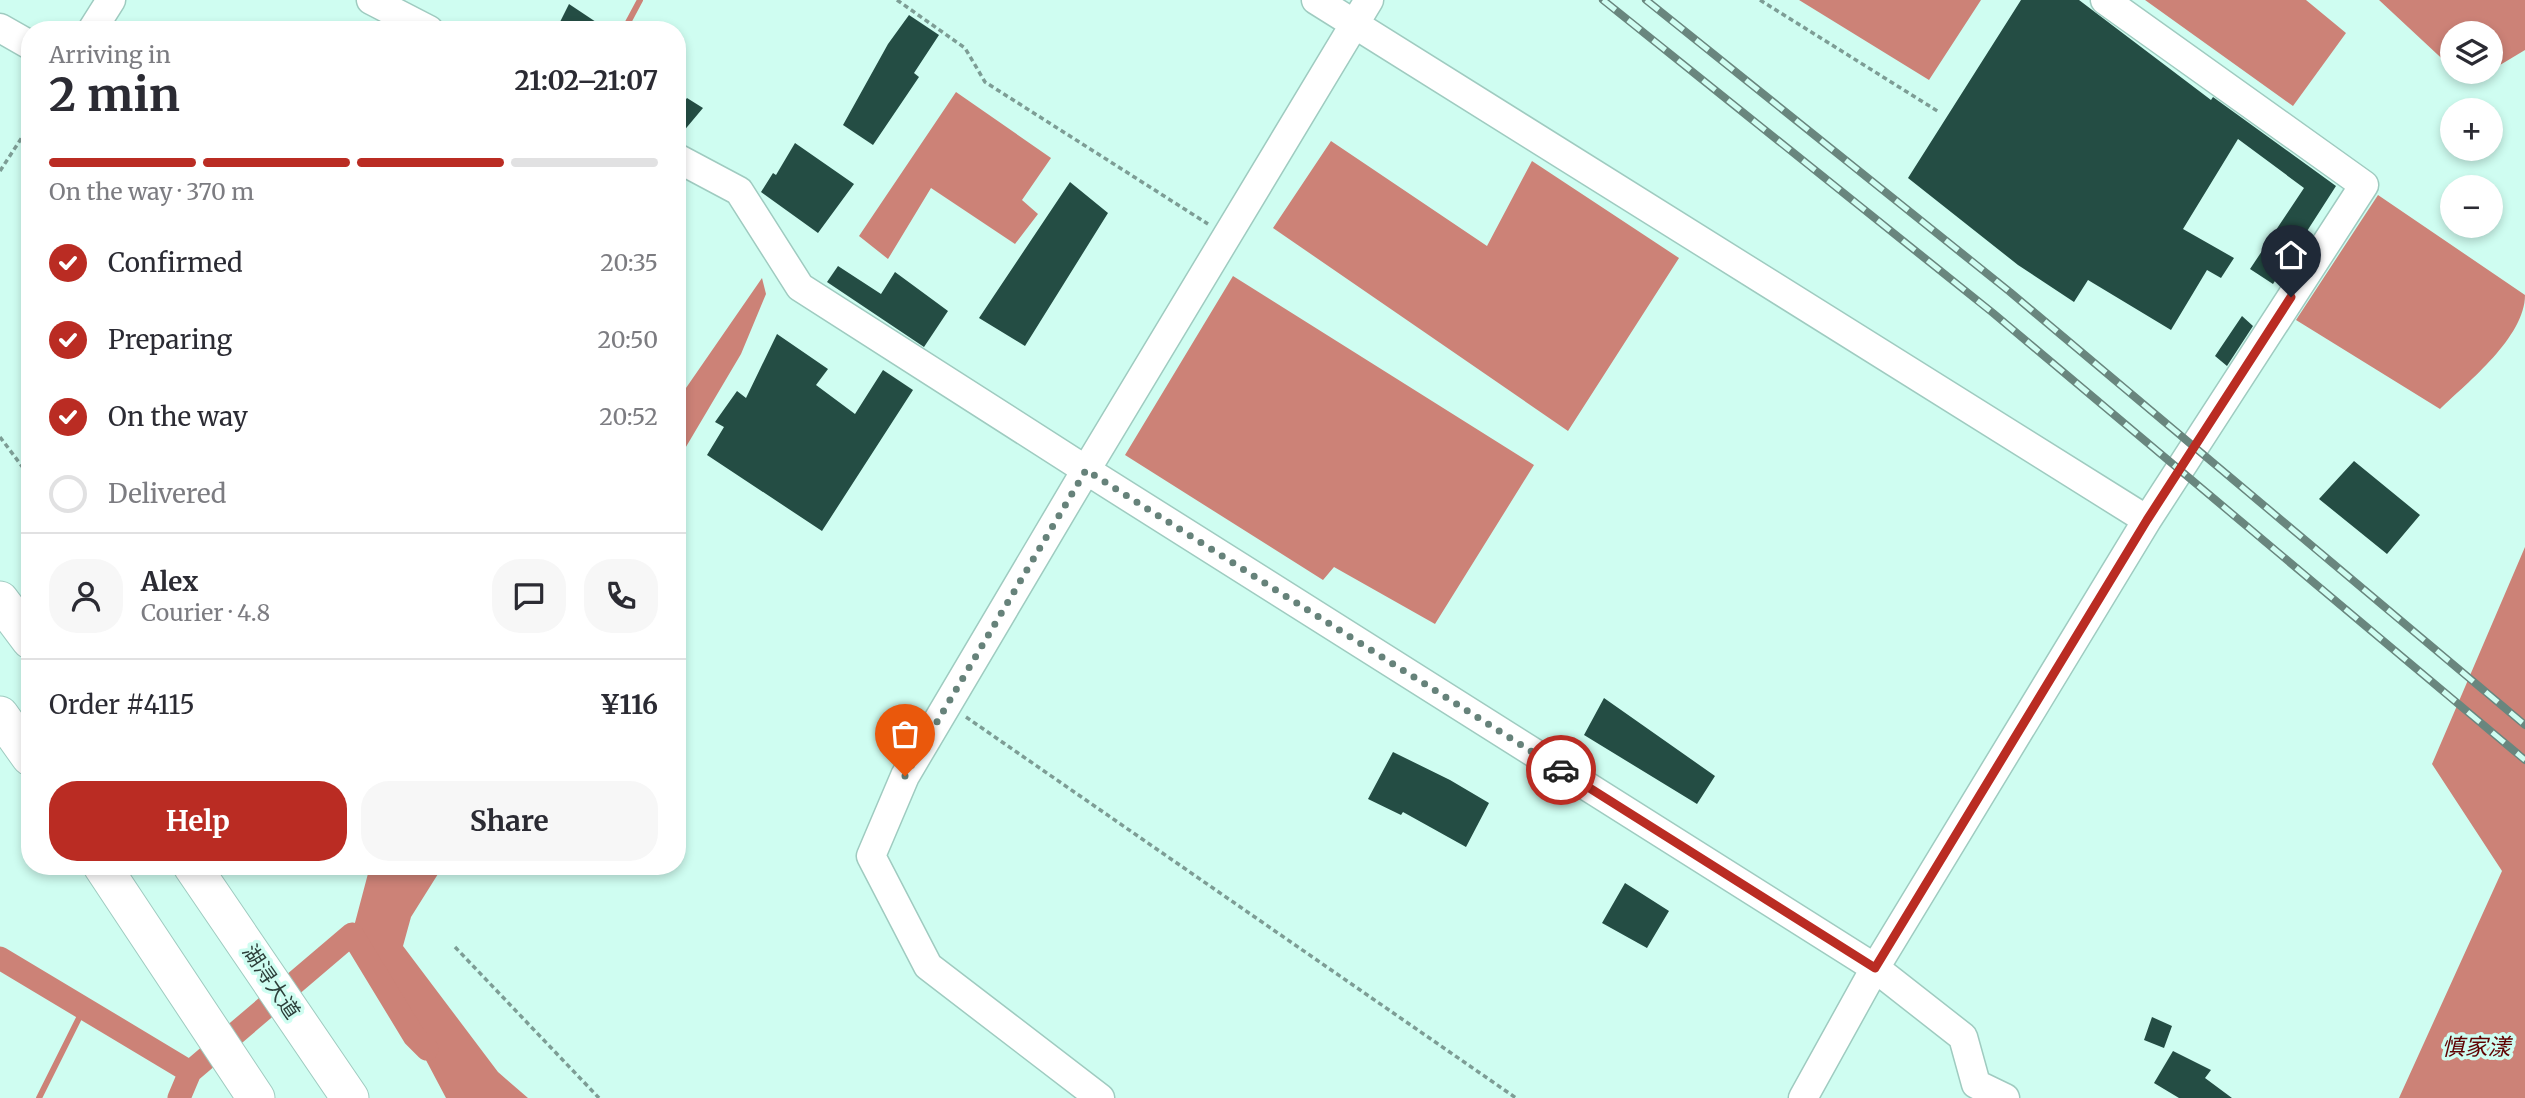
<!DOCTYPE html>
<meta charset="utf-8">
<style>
:root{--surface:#fff;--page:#f7f7f7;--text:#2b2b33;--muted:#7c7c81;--line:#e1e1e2;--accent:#ba2c23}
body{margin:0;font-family:Merriweather,"Noto Sans SC",serif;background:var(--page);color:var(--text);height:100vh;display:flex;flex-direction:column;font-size:26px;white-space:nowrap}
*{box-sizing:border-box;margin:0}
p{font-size:23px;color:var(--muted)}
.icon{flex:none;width:38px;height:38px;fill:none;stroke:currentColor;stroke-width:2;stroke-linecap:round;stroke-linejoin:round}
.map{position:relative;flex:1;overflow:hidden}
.details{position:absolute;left:21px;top:21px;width:665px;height:854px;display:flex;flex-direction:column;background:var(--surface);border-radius:28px;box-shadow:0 4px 10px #0003}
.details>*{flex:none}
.tools{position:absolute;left:2440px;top:21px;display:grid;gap:14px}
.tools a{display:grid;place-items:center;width:63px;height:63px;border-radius:50%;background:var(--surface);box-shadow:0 4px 10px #0003;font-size:35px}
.pin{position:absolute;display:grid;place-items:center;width:60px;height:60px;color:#fff;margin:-72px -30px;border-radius:50% 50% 50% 0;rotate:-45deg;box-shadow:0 0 7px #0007}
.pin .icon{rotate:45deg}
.courier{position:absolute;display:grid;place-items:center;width:70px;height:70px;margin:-35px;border:5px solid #ba2c23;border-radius:50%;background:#fff;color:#222;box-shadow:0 2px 9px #0007}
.summary em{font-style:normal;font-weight:700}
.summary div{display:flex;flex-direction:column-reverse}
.summary{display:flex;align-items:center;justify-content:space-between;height:119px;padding:0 28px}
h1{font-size:46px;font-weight:700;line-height:52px}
.bar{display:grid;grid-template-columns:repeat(4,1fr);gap:10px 7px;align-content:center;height:84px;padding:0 28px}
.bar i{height:9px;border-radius:5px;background:var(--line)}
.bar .on{background:var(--accent)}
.bar p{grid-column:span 4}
.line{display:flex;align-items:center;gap:18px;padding:0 28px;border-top:2px solid var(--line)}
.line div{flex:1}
.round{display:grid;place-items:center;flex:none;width:74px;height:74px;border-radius:28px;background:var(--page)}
ol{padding:0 28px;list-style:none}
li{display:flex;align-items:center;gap:21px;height:77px}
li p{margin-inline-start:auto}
li .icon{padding:7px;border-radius:50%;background:var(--accent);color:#fff;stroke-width:4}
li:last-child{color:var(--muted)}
li i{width:38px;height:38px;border:4px solid var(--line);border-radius:50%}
.cta{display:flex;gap:14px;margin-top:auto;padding:14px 28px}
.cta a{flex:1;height:80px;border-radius:28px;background:var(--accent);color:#fff;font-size:28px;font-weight:700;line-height:80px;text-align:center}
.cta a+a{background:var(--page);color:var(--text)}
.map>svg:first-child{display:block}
.water{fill:#cc8277}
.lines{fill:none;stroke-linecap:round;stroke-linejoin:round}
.stream{stroke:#cc8277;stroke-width:6}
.canal{stroke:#cc8277;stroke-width:23}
.building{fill:#244d44}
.minor-casing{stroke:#9fcbc0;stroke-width:31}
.major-casing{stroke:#9fcbc0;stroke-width:39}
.path{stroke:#7d9d95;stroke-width:3.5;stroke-dasharray:5 3.5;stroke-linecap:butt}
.minor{stroke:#fff;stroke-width:28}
.major{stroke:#fff;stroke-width:37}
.rail-casing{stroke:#69867e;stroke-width:8}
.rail{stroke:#cffdf1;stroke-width:5;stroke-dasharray:16;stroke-linecap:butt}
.done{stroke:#66827a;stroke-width:7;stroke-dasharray:0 12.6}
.route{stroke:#ba2c23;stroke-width:9}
.labels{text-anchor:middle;stroke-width:7;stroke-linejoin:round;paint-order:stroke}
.street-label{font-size:21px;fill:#2d3f3a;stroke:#cffdf1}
.water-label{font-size:23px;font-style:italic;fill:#5f0202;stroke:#cffdf1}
</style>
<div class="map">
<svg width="2525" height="1098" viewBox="0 0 2525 1098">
<rect width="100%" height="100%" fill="#cffdf1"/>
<path class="water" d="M1799,0H1981L1929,80Z
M2145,0H2306L2346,33L2293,106Z
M2379,0H2525V50L2490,71V33H2452V68Z
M956,92L1051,158L1022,200L1038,214L1015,244L931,188L888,259L859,236Z
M1331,141L1487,246L1532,161L1679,258L1568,431L1273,228Z
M2378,195L2525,295C2525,337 2468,382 2440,409L2296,320Z
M1233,276L1534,465L1435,624L1334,567L1323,580L1125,455Z
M762,278L766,294L741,354L677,462V401Z
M2525,547V1098H2399L2502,871L2432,764Z
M370,866H443L411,917L403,946L498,1072L528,1098H446L409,1028L352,934Z"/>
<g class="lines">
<path class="stream" d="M624,30L640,0
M39,1098L84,1008"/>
<path class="canal" d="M0,958L190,1072L352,934L414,1036L427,1049
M179,1098L190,1072"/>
</g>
<path class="building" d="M2021,0H2079L2211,100L2213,97L2336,186L2273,284L2250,269L2304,188L2238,139L2183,229L2234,258L2221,278L2207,270L2171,330L2088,280L2074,302L2018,265L1908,178Z
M569,4L608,30H556Z
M909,15L939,35L914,73L919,77L873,145L843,125L888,44Z
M687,98L703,108L677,139V110Z
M795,143L854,184L818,233L761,192L773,173L776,175Z
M1070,182L1108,213L1025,346L979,318Z
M838,266L881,294L895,272L948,311L924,347L827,282Z
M2242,316L2253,326L2227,366L2215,356Z
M777,334L828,369L816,385L855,414L883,370L913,390L822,531L707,455L724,427L715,422L737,391L746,398Z
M2354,461L2420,515L2387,554L2319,499Z
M1604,698L1715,776L1697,804L1584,735Z
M1393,752L1450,780L1489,803L1466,847L1403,812L1401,815L1368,799Z
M1625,883L1669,911L1647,948L1602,923Z
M2152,1017L2172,1026L2164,1048L2144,1040Z
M2173,1051L2211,1070L2205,1078L2232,1098H2179L2154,1083Z"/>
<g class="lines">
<g class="minor-casing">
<path id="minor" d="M371,0L429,30
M1316,0L2147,520
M1369,0L1086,470L1875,968L1803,1098
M0,28L30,45
M92,30L111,0
M677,158L739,191L800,287L1086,470L905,776L871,856L928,966L1100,1098
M2005,1098L1976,1084L1963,1037L1875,968L2147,520L2364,185L2105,0"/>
</g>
<g class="major-casing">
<path id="major" d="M0,600L30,640
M0,715L30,757
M102,866L256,1098
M192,866L350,1098"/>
</g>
<path class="path" d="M897,0L965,48L985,82L1208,224
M1760,0L1939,112
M0,171L30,125
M0,437L30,477
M966,717L1516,1098
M455,947L599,1098"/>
<use href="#minor" class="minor"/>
<use href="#major" class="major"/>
<g class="rail-casing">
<path id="rail" d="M1603,0L1993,313L2525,760
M1646,0L2010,292L2525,725"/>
</g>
<use href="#rail" class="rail"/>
</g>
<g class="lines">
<path class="done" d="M905,776L1086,470L1561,770"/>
<path class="route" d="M1561,770L1875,968L2147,520L2291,297"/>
</g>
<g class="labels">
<g class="street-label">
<text transform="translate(271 982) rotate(56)" y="7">湖浔大道</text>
</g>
<g class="water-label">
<text x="2476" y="1055">慎家漾</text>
</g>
</g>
</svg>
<div class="tools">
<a><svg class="icon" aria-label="layers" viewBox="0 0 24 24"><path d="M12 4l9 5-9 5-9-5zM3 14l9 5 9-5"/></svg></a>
<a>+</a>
<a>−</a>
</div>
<div class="pin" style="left:905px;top:776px;background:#ea580c"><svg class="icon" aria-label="bag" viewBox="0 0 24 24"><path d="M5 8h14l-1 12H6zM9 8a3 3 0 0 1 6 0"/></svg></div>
<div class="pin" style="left:2291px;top:297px;background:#1f2937"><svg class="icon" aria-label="home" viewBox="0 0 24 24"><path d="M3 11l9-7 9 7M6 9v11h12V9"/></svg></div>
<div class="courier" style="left:1561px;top:770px"><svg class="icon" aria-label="car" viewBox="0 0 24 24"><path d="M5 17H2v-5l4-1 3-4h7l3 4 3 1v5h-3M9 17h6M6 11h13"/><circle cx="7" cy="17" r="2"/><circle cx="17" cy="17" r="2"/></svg></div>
<section class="details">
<div class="summary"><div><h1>2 min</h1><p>Arriving in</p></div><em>21:02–21:07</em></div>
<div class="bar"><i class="on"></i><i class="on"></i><i class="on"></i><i></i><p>On the way · 370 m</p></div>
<ol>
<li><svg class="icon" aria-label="check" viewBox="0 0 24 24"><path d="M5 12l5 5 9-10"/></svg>Confirmed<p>20:35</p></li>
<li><svg class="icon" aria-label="check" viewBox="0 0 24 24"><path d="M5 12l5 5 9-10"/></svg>Preparing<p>20:50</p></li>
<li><svg class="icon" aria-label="check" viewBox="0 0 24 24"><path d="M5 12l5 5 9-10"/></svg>On the way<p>20:52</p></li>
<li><i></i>Delivered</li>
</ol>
<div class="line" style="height:126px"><a class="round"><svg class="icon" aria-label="person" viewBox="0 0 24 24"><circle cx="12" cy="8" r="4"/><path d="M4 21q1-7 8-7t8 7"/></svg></a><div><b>Alex</b><p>Courier · 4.8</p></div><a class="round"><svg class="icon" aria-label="chat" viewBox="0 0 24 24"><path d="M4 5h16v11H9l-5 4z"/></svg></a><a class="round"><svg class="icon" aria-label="phone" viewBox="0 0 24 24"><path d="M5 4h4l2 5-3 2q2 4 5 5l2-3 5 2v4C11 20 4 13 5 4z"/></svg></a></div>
<div class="line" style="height:91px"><div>Order #4115</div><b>¥116</b></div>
<div class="cta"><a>Help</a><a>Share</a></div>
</section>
</div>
